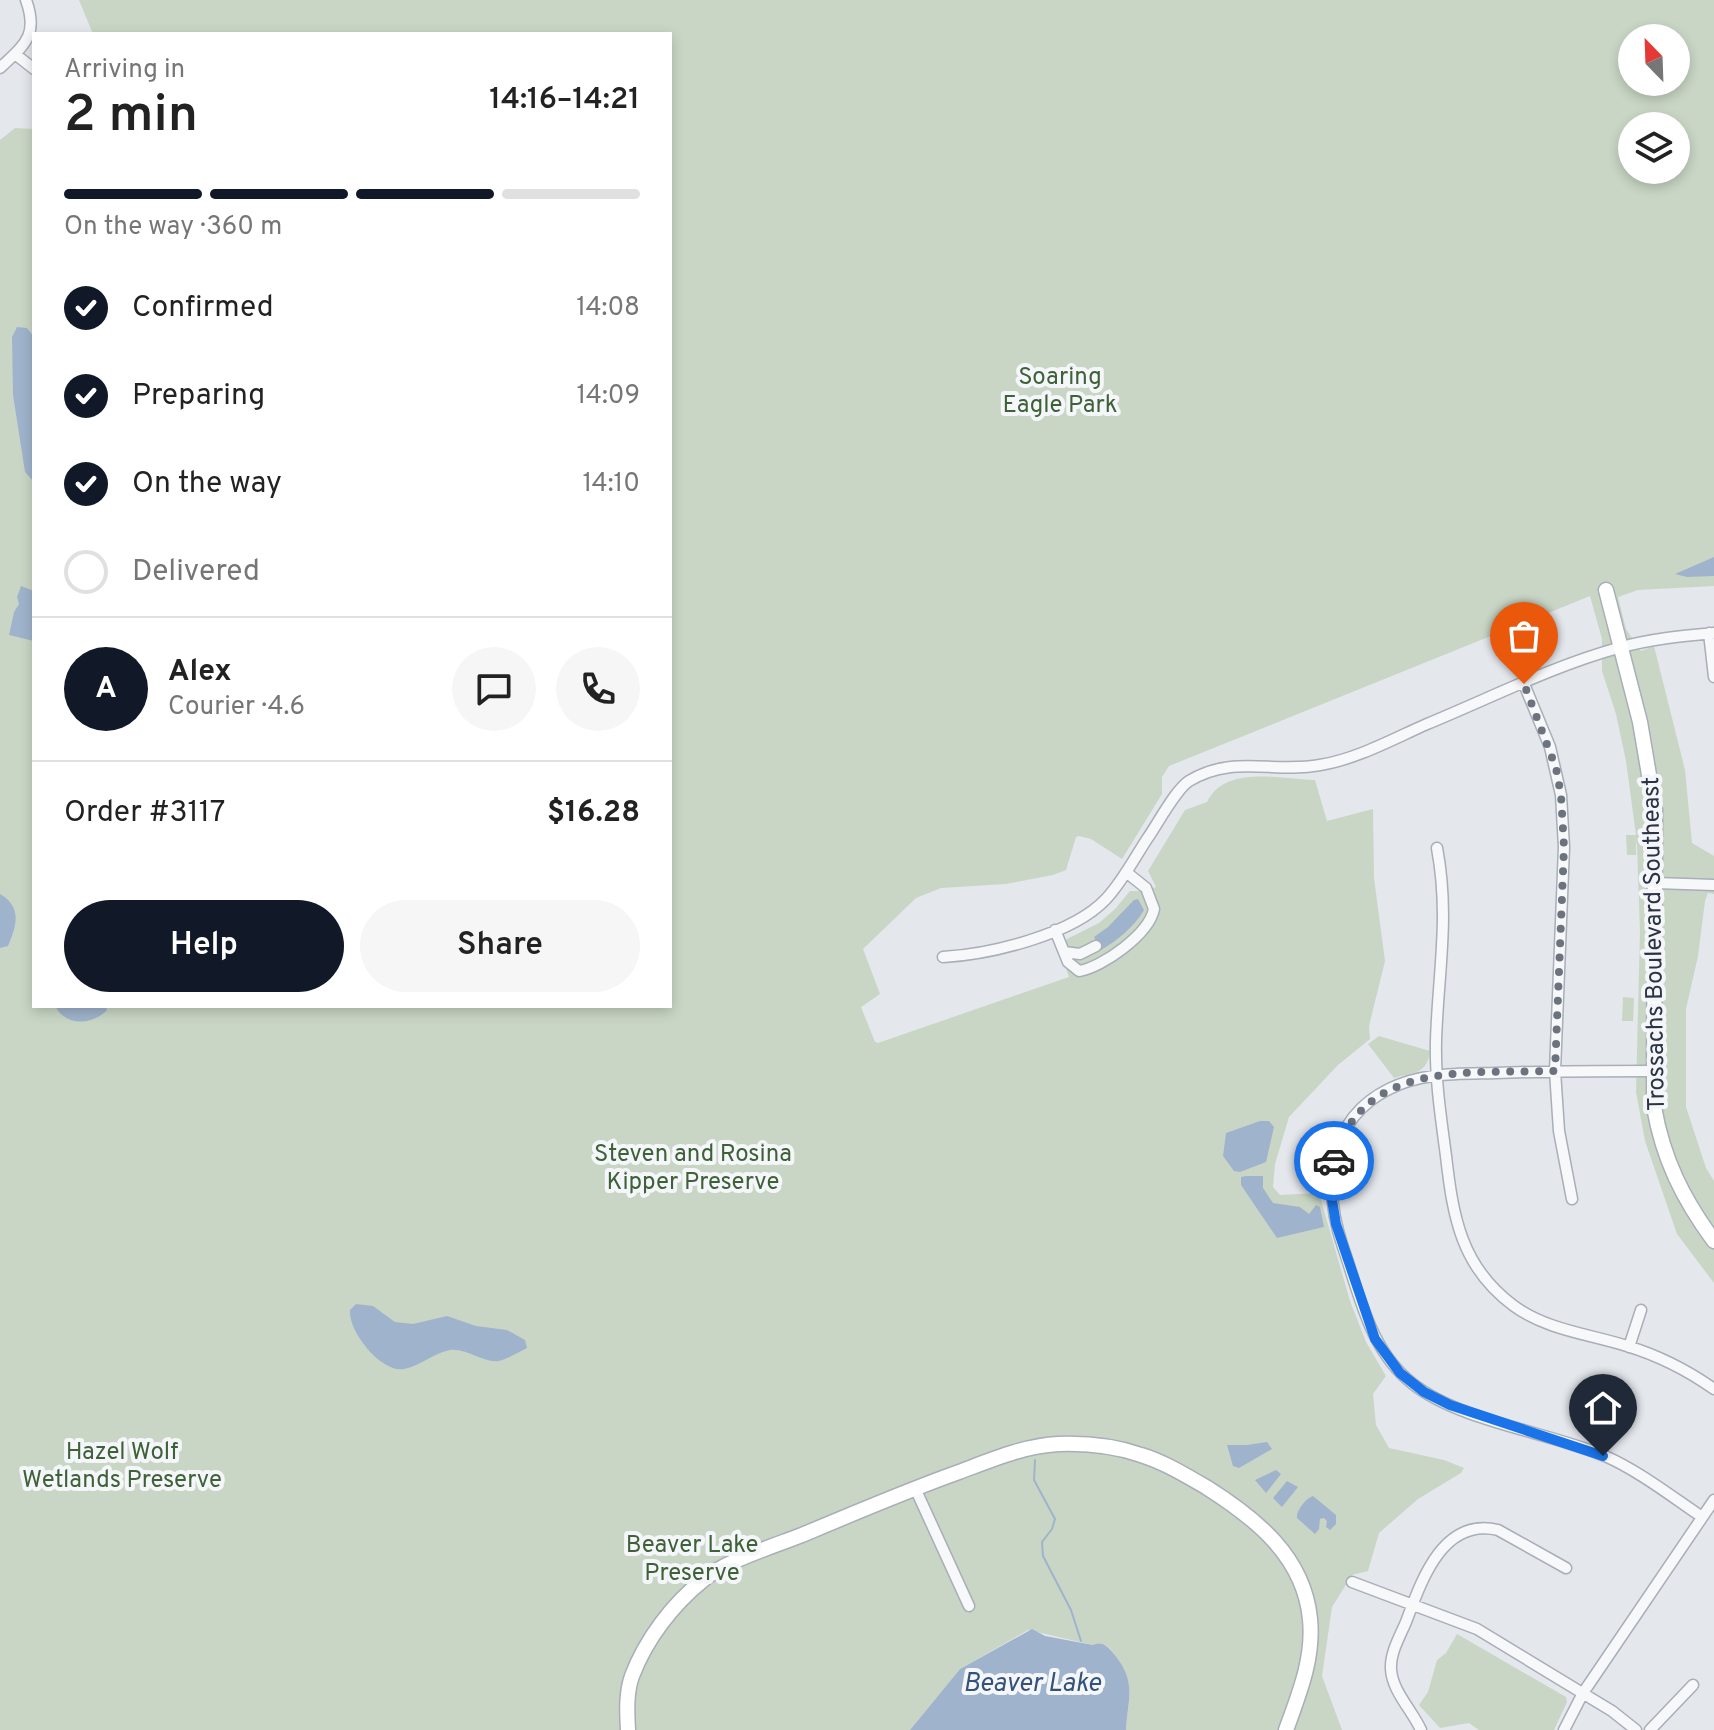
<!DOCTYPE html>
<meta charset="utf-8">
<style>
:root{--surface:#fff;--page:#f6f6f6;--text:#222;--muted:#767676;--line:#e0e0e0;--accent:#111827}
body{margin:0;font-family:Overpass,sans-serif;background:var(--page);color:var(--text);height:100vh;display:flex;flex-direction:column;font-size:30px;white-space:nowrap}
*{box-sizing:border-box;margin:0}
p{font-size:26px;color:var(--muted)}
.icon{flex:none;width:44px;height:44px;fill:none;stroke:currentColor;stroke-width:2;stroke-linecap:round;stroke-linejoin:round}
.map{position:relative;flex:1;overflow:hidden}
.sheet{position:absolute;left:32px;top:32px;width:640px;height:976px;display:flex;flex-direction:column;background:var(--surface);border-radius:0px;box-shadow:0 4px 12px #0003}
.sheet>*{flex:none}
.needle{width:52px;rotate:337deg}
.tools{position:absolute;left:1618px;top:24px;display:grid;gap:16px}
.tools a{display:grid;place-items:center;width:72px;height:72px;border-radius:50%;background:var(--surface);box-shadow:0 4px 12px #0003;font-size:40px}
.pin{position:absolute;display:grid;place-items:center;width:68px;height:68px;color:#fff;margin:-82px -34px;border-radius:50% 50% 50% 0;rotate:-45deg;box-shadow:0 0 8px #0007}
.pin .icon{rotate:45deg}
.courier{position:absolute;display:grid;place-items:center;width:80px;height:80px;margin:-40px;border:6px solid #1a73e8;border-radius:50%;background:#fff;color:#222;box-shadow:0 2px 10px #0007}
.headline em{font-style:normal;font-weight:600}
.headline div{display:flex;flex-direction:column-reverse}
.headline{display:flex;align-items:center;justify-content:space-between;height:136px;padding:0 32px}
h1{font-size:52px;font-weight:600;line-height:60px}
.bar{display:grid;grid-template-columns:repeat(4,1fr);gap:12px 8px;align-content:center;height:96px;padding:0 32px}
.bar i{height:10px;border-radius:6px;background:var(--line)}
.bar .current{background:var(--accent)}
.bar p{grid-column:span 4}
.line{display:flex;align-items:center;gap:20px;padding:0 32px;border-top:2px solid var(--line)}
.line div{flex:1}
.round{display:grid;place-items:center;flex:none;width:84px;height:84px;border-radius:42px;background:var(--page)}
ol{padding:0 32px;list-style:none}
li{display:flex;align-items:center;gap:24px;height:88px}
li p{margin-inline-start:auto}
li .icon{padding:8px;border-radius:50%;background:var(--accent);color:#fff;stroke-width:4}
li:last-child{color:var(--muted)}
li i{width:44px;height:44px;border:4px solid var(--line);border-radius:50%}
.action{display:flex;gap:16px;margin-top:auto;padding:16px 32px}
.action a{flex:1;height:92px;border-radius:48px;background:var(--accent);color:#fff;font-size:32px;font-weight:600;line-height:92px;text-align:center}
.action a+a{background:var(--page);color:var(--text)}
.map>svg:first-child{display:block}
.green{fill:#c9d6c5;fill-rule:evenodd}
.water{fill:#9fb4cc}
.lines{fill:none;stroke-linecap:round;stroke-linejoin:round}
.stream{stroke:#9fb4cc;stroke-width:2}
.street-casing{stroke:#a9aeb7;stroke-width:13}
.secondary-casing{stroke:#a9aeb7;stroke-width:17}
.street{stroke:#f7f8fa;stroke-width:10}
.secondary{stroke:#fff;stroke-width:14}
.done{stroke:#6c737f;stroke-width:8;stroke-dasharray:0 14.4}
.route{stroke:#1a73e8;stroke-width:10}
.labels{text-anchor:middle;stroke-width:8;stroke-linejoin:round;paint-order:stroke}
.park-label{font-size:24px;fill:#3f6138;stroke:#f4f6f9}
.street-label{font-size:24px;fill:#2b3445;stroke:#f4f6f9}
.water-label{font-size:26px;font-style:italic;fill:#34527a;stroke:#f4f6f9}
</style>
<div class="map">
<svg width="1714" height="1730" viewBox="0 0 1714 1730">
<rect width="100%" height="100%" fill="#e4e7ec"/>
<path class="green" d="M79,0H1714V586L1638,590L1618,597L1626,629L1641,651L1654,646L1685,770L1692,843L1714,856V894L1708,893L1705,901L1698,956L1686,1009V1107L1706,1168L1714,1181V1283L1677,1234L1645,1141L1636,1092L1640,931L1637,846L1636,841V855H1627L1626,835H1636L1626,761L1616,714L1602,671V639L1590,596L1169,766L1162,777V794L1122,859L1091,839L1079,836L1076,837L1066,870L1053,875L1006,884L941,888L916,898L863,949L880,994L861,1007L875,1042L878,1043L1069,977L1058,946L1067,939L1099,923L1115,909L1130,891H1144L1156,887L1148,871L1185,810L1207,802C1225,765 1280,779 1315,780L1327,821L1373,809L1374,878L1385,961L1369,1026L1370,1039L1338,1065L1289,1117L1275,1164L1273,1187L1280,1195L1319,1193L1350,1301L1366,1342L1386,1376L1373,1394L1376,1425L1389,1448L1444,1460L1464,1468L1461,1473L1418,1499L1379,1533L1368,1571L1352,1575L1332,1607L1322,1676L1342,1730H1126C1128,1698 1137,1683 1114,1654C1108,1646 1104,1641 1093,1645L1028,1630L960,1669L910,1730H0V140L15,128L34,129V1006H670V34H93ZM1632,38H1676V82H1632ZM1632,126H1676V170H1632Z
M1623,997L1634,998L1633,1021H1622Z
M1379,1036L1430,1051C1427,1074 1415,1072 1394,1078L1368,1044Z
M1457,1634L1566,1697L1567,1702L1554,1730H1479L1469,1723L1440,1728L1419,1705L1428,1692L1437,1660L1446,1653Z"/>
<path class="water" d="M17,327L27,328L34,337V482L25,472L13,395L12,337Z
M1714,557V576L1687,577L1675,574Z
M21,586L34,591V641L9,635L14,612L19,604L17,597Z
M0,894C22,907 17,925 8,946L0,948Z
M1138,899L1144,910C1135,926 1117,941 1101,950L1094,937L1108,927L1134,900Z
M55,1006H106L107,1010C93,1025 66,1027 55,1006Z
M1260,1121H1269L1274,1127L1266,1162L1240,1172L1234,1171L1223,1156L1226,1133Z
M1246,1176H1263V1188L1273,1203L1300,1207L1309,1214L1316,1205L1320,1207L1324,1227L1277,1238L1241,1185V1177Z
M356,1304L373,1306L395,1322L413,1324L447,1316L476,1326L507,1330L525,1340L527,1348C519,1352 507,1359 499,1361C482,1363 467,1348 450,1350C434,1353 420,1366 404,1369C381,1373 348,1331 350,1310Z
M1267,1442L1272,1449L1239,1468L1233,1466L1227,1445H1247Z
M1276,1470L1281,1474L1266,1493L1255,1480Z
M1287,1481L1298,1487L1282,1507L1273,1498Z
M1313,1496L1336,1515V1524L1330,1530L1326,1527L1327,1521L1324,1518L1320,1519L1319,1529L1315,1534L1297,1518C1296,1511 1306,1498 1313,1496Z
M1032,1629L1045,1636L1093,1645C1103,1641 1107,1646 1114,1654C1137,1682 1128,1697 1126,1730H910L960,1669Z"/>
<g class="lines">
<path class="stream" d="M1035,1460L1034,1480L1055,1519L1052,1529L1042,1542L1043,1556L1071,1610L1081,1641"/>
<g class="street-casing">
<path id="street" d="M15,54L34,69
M0,68C24,45 39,36 26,0
M1709,633L1714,677
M1524,684L1550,747L1561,795L1564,847L1555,1071L1559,1131L1572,1199
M1437,848C1450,917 1438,973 1436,1041C1435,1080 1441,1118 1446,1156C1453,1217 1461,1267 1514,1306C1547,1330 1589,1334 1627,1346C1660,1356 1687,1370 1714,1389
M1656,883L1714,885
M1055,930L1068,962L1079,971C1103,967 1149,934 1154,909L1146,888L1126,872
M1064,952L1080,954L1096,946
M943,957C991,954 1072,935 1106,899C1122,882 1134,859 1147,839C1157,825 1176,789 1189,781C1233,754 1274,774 1320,765C1357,759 1393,739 1427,724C1490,698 1553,666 1618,648C1650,639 1681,636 1714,633
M1653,1071C1600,1071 1548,1071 1496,1073C1460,1074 1422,1072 1389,1089C1326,1120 1323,1189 1343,1247C1360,1296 1370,1351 1413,1384C1460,1421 1548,1432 1605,1456C1639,1471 1671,1496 1702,1517
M1629,1347L1641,1310
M915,1488L969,1606
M1352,1582L1477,1629L1612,1711L1636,1730
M1421,1730C1412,1710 1392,1691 1391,1669C1390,1653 1400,1636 1406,1622C1421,1582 1442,1517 1498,1530L1566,1568
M1564,1730L1583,1693L1714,1500
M1650,1730L1693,1685"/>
</g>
<g class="secondary-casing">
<path id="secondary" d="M1606,590L1640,722L1655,810L1654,1107C1663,1159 1683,1199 1714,1241
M628,1730C627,1712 626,1693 632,1676C646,1639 673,1604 703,1580C725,1561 774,1546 802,1535C854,1513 906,1491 959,1472C991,1460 1023,1446 1058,1444C1085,1443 1115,1446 1141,1455C1164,1462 1185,1475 1206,1487C1255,1518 1304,1556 1310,1619C1314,1658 1299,1694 1286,1730"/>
</g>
<use href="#street" class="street"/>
<use href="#secondary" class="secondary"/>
</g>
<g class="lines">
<path class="done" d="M1334,1161C1361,1058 1472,1074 1555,1071L1564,847L1561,795L1556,768L1524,684"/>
<path class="route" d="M1334,1161L1330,1188L1336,1224L1375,1339L1400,1373L1424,1392L1450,1405L1603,1456"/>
</g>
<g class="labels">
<g class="park-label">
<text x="1060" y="384">Soaring<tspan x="1060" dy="28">Eagle Park</tspan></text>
<text x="693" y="1161">Steven and Rosina<tspan x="693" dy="28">Kipper Preserve</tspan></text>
<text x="122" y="1459">Hazel Wolf<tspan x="122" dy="28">Wetlands Preserve</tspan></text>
<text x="692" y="1552">Beaver Lake<tspan x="692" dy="28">Preserve</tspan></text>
</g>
<g class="street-label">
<text transform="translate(1653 944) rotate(-91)" y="8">Trossachs Boulevard Southeast</text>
</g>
<g class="water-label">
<text x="1032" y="1691">Beaver Lake</text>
</g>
</g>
</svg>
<div class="tools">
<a><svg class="needle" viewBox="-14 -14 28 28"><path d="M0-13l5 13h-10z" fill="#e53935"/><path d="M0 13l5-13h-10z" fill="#767676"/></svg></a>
<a><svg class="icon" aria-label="layers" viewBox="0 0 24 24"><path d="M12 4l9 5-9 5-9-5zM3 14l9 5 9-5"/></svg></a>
</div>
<div class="pin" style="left:1524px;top:684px;background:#ea580c"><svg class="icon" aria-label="bag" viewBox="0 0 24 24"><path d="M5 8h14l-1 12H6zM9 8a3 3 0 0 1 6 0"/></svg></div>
<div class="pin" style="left:1603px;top:1456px;background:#1f2937"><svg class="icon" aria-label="home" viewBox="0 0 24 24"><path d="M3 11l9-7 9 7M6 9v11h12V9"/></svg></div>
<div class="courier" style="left:1334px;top:1161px"><svg class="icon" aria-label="car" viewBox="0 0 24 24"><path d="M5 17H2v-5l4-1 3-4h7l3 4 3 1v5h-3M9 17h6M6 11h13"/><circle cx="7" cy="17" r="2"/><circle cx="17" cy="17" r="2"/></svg></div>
<section class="sheet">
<div class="headline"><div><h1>2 min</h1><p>Arriving in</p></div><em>14:16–14:21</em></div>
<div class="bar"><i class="current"></i><i class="current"></i><i class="current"></i><i></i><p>On the way · 360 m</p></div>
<ol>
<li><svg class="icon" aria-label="check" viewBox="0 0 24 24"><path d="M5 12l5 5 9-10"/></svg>Confirmed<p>14:08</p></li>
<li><svg class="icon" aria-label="check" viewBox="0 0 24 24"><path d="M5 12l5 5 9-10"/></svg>Preparing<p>14:09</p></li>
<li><svg class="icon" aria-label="check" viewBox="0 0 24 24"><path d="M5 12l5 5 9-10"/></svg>On the way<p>14:10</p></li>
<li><i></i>Delivered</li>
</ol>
<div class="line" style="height:144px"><b class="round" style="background:var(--accent);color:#fff">A</b><div><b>Alex</b><p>Courier · 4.6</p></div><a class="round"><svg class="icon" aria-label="chat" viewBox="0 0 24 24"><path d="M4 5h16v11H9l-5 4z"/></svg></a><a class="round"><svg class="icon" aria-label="phone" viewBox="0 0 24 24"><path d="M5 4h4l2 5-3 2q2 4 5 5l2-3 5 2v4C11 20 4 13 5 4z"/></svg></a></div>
<div class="line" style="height:104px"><div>Order #3117</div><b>$16.28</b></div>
<div class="action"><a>Help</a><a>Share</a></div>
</section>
</div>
